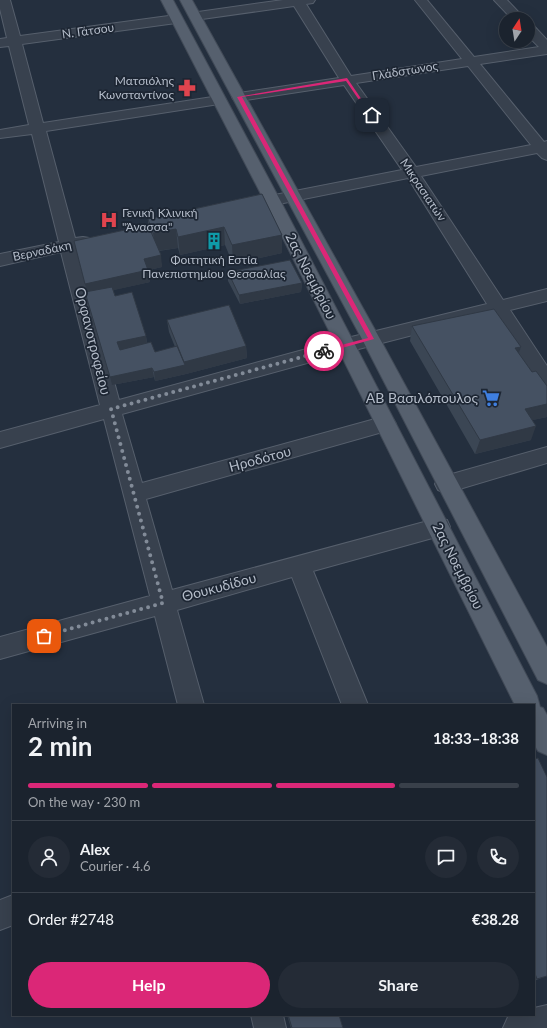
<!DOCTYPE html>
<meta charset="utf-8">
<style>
:root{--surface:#1b232e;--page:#242b36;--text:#f1f3f6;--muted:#a0a4aa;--line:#39404a;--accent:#db2777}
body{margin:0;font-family:Lato,sans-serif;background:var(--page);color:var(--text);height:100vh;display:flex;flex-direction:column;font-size:15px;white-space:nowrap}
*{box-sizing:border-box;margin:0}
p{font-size:13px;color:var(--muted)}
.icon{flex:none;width:22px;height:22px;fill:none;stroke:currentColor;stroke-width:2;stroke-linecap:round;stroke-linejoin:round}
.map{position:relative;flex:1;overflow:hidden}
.panel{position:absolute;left:12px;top:704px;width:523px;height:312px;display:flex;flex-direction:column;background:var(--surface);border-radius:0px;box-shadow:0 4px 16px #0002,0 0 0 1px var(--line)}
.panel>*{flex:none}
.needle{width:26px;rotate:12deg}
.fabs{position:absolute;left:499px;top:12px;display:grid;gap:8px}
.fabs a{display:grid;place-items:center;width:36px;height:36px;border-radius:50%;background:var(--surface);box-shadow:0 4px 16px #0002,0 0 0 1px var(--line);font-size:20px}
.pin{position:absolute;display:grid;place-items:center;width:34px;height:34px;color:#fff;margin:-17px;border-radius:8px;box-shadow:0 2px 6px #0006}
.courier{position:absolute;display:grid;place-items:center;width:40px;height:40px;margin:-20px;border:3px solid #db2777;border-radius:50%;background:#fff;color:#222;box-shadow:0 1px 5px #0007}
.summary em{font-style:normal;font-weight:700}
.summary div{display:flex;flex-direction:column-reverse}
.summary{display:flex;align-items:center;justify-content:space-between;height:68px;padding:0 16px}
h1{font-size:26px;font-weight:700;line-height:30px}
.bar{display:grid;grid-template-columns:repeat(4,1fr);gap:6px 4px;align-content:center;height:48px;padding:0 16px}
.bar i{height:5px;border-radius:3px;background:var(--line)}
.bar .on{background:var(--accent)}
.bar p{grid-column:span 4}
.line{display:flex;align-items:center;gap:10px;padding:0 16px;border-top:1px solid var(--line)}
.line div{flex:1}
.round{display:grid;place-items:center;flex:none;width:42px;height:42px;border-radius:21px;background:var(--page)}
.action{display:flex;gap:8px;margin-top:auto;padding:8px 16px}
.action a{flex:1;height:46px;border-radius:24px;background:var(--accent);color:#fff;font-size:16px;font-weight:700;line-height:46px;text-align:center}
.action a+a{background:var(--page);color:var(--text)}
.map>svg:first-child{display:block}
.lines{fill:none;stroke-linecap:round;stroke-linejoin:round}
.minor-casing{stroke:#565f6c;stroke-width:2}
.major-casing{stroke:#414a57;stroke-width:2}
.minor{fill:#38414e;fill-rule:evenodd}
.major{fill:#56606e;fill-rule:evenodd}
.wall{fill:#3b4654}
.shaded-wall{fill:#303945}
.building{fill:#455162;stroke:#303945}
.route{fill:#db2777}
.done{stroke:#828b98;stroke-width:4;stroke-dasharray:0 7.2}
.labels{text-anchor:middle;stroke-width:3.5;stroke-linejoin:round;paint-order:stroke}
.far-street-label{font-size:12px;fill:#b4bcc9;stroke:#1d2633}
.far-poi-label{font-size:12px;fill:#b4bcc9;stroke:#1d2633;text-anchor:end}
.street-label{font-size:14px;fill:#b4bcc9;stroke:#1d2633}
.poi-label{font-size:14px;fill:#b4bcc9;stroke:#1d2633;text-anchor:end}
</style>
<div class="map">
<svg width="547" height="1028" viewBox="0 0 547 1028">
<rect width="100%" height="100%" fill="#242f3e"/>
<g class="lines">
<g class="minor-casing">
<path id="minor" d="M0,0H10L20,36L176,15L182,19L176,23L22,44L43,123L219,96L224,97L226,100L224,103L219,104L46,131L75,238L83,237L89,238L91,242L89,246L78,249L119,400L347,338L487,304L408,178L249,210L243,208L241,205L243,202L249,200L402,170L344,85L239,101L234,100L232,97L234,94L239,93L339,78L294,6L195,20L189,16L191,13L283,0H315L313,3L306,4L351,76L462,59L415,0H427L474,57L539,47L528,36V24L533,25L547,40V54L480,64L544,142L547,141V160L542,158L537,153L421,176L503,300L547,289V301L510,310L547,366V389L540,387L494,314L347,352L122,414L142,483L386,416L393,419L396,424L393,429L146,499L172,590L439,518L447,520L450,527L447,534L313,571L368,705H342L292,577L177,610L204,705H178L155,616L0,659V637L150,596L104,419L0,448V432L100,405L61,252L0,266V254L59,242L32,134L0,138V130L29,125L9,46L0,47V39L7,38L0,9ZM468,66L531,145L416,167L356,83Z
M494,0H507L525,19H512Z
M547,447V463L446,493L438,490L435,484L438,478Z
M13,895V925L0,930V900Z
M547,1005V1028H503L508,1017L512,1015H534V1008Z
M251,1015H283L286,1028H254Z"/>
</g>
<g class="major-casing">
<path id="major" d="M161,0H173L280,200L537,696L540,707L543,708L547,715V755L538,751L534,744V705H515L264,200Z
M180,0H192L380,339L547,647V684L538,680L362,339Z"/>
</g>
<use href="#minor" class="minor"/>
<use href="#major" class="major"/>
</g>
<path class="wall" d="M262,194L282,235V253L233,264L225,245L180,255L178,248L159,251L162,267L149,270L150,282L113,290L115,296L146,336L147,343L155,352L175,347L169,332L167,320L246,346L247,358L186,374L155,381L154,377L112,385L87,301L85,292H87L74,241L148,225V219Z
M228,272L302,283L301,292L240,304L228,281Z
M412,326L521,347L519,353L532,372L547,386V417L532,420L531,440L475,454L410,341Z
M534,759L547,976L534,981Z
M287,1015H339L343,1028H291Z"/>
<path class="shaded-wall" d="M224,227L225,245L180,255L178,237Z
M176,229L178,248L156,251L153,233Z
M282,235V253L233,264L232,245Z
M161,255L162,267L149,270L150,282L88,296L85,284L144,259Z
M302,283L301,292L240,304L239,295Z
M146,336L147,344L119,351L117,342Z
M246,346L247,358L186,374L155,381L154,372L185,365L184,362Z
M521,347L516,361L515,348Z
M152,368L154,377L112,385L110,377Z
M547,404V417L520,423L525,409Z
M536,426L531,440L475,454L480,440Z"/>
<path class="building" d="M262,194L282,235L232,245L224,227L178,237L176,229L153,233L148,219Z
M148,225L161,255L144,259L148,270L85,284L74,241Z
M290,260L302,283L239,295L228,272Z
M112,287L115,296L132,292L146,336L117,342L120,350L151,342L155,352L177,346L185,365L154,372L152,368L110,377L85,292Z
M229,305L246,346L184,362L167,320Z
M494,309L521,347L515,348L532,372L536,371L547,386V404L525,409L536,426L480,440L412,326Z
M538,758L547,777V976L537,979L534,971V759Z
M288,1015H339L343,1028H292Z"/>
<path class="route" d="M347,78L373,116H370L346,81L242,97L374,339L324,353H322V350L368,338L237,97Z"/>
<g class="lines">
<path class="done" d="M44,636L163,603L111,409L324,351"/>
</g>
<defs>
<g id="pharmacy-bare" transform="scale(1.38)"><path d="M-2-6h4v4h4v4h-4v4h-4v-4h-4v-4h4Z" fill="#e0444e" stroke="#1d2633" stroke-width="2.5" paint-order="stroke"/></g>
<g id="hospital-bare" transform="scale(1.38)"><path d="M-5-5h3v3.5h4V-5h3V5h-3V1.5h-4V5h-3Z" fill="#e0444e" stroke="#1d2633" stroke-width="2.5" paint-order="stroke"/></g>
<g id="building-bare" transform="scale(1.38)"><path d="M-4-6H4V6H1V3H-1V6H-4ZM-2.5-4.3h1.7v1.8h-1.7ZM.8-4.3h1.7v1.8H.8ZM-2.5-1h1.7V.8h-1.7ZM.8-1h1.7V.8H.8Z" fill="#0f9aa8" stroke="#1d2633" stroke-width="2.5" paint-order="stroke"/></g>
<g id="supermarket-bare" transform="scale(1.38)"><path d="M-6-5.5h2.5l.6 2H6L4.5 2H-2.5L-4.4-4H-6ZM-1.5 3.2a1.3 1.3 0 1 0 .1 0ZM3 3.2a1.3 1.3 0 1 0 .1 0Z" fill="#3f7fe0" stroke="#1d2633" stroke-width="2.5" paint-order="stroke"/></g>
</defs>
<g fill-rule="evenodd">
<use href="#pharmacy-bare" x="187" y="88"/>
<use href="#hospital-bare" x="109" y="220"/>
<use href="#building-bare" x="214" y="241"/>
<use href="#supermarket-bare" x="491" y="398"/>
</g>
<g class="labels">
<g class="far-street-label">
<text transform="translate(88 31) rotate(-8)" y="4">Ν. Γάτσου</text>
<text transform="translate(405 71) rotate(-9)" y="4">Γλάδστωνος</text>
<text transform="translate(423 190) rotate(56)" y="4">Μικρασιατών</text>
<text transform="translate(42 251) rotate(-12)" y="4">Βερναδάκη</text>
</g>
<g class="far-poi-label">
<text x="174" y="85">Ματσιόλης<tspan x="174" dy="14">Κωνσταντίνος</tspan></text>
<text x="122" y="217" text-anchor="start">Γενική Κλινική<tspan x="122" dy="14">"Άνασσα"</tspan></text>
<text x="214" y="264" text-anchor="middle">Φοιτητική Εστία<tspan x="214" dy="14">Πανεπιστημίου Θεσσαλίας</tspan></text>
</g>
<g class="street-label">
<text transform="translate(311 276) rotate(63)" y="5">2ας Νοεμβρίου</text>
<text transform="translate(93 341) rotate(76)" y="5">Ορφανοτροφείου</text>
<text transform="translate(260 459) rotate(-15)" y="5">Ηροδότου</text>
<text transform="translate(458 566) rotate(63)" y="5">2ας Νοεμβρίου</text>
<text transform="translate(219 587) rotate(-15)" y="5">Θουκυδίδου</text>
</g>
<g class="poi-label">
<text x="478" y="403">ΑΒ Βασιλόπουλος</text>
</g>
</g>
</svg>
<div class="fabs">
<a><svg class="needle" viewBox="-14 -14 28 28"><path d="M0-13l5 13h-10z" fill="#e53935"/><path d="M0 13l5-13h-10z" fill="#a0a4aa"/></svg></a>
</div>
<div class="pin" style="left:44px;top:636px;background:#ea580c"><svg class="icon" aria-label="bag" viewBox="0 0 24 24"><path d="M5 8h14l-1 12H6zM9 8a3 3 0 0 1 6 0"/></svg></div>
<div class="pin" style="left:372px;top:115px;background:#1f2937"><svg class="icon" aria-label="home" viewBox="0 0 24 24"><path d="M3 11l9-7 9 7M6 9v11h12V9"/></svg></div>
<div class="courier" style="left:324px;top:351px"><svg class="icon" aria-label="bike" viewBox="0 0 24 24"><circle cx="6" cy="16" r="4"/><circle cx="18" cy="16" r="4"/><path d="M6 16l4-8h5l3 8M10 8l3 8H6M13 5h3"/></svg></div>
<section class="panel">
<div class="summary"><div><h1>2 min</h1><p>Arriving in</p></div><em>18:33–18:38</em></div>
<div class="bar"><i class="on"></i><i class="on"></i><i class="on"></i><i></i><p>On the way · 230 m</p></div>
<div class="line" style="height:72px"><a class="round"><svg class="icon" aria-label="person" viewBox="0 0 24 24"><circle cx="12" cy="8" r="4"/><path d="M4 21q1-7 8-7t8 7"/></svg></a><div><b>Alex</b><p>Courier · 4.6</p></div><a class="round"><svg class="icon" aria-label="chat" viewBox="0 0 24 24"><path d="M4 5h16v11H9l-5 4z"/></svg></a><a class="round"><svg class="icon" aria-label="phone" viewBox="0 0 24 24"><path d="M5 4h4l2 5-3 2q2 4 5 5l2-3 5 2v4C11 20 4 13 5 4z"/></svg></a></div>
<div class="line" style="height:52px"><div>Order #2748</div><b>€38.28</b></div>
<div class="action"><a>Help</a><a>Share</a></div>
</section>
</div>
